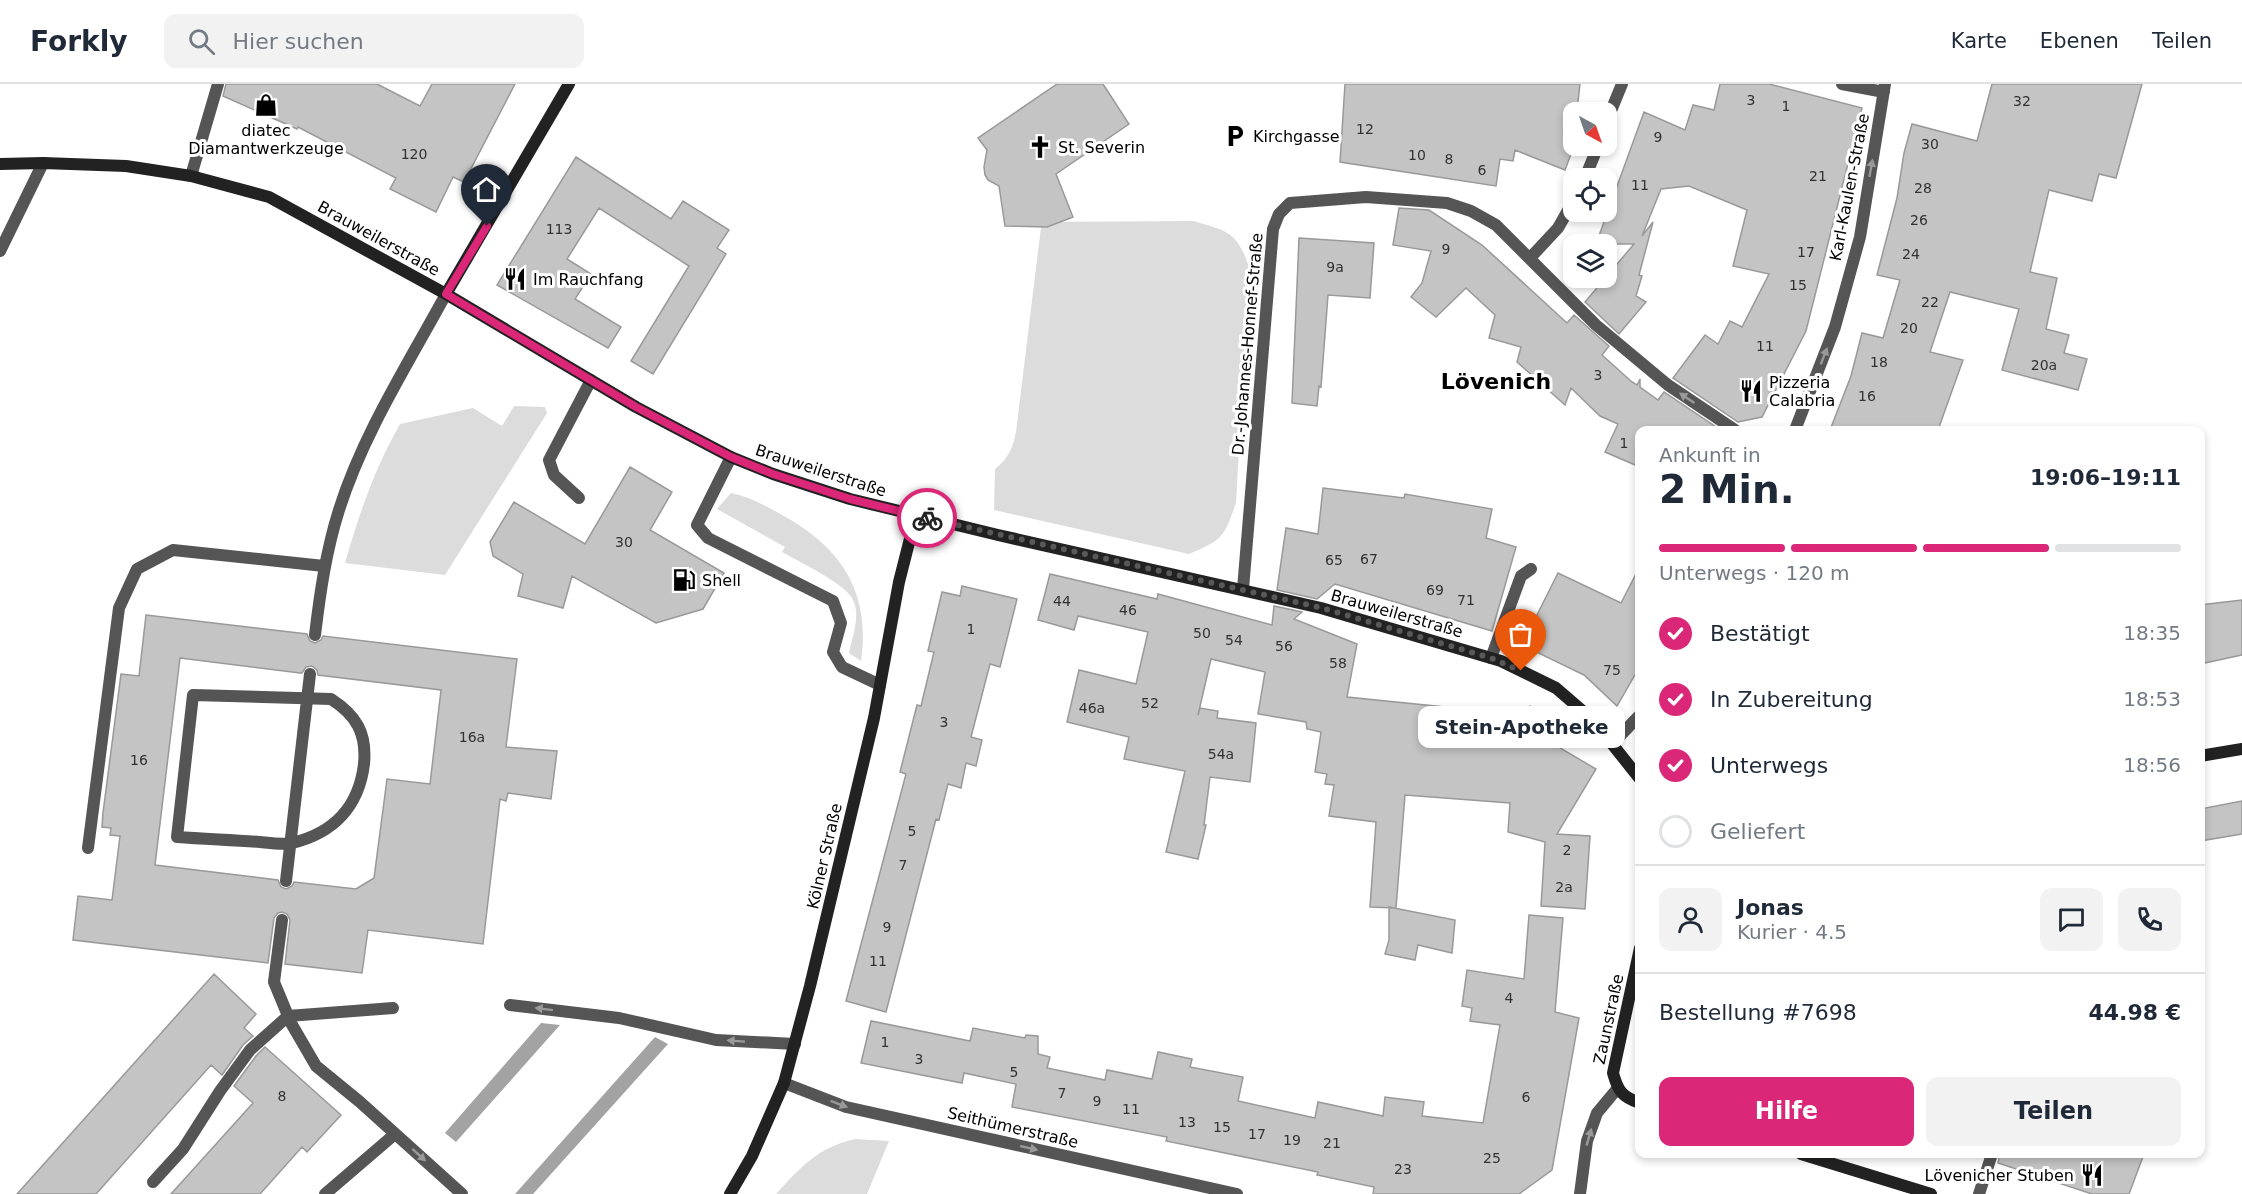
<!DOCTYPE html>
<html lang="de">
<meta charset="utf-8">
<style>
:root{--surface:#fff;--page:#f2f2f3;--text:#1f2937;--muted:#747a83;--line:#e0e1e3;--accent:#db2777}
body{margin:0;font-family:"DejaVu Sans",sans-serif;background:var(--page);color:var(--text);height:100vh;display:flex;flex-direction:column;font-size:22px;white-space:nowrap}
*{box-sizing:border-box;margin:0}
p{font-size:20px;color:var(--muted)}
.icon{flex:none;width:33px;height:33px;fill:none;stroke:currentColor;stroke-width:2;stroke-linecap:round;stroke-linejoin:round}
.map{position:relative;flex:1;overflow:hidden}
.drawer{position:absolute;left:1635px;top:342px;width:570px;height:732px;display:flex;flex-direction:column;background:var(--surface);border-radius:12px;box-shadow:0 3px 9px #0003}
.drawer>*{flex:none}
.needle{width:39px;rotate:140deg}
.fabs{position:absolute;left:1563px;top:18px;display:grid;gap:12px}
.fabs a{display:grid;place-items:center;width:54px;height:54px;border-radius:12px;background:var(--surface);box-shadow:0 3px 9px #0003;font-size:30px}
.pin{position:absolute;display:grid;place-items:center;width:51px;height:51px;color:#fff;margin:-62px -26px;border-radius:50% 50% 50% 0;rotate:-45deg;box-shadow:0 0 6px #0007}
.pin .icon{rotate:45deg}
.courier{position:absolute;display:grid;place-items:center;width:60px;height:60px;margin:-30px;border:4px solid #db2777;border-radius:50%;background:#fff;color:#222;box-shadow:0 2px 8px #0007}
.bubble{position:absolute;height:42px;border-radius:12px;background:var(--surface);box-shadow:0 3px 9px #0003;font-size:20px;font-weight:600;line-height:42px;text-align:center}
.headline em{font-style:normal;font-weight:600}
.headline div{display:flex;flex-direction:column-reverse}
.headline{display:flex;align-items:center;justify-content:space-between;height:102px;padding:0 24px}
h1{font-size:39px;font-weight:600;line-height:45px}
.bar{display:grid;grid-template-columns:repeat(4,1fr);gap:9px 6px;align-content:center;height:72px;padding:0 24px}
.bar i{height:8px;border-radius:4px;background:var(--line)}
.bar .on{background:var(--accent)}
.bar p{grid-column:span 4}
.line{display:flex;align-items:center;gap:15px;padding:0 24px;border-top:2px solid var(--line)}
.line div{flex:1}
.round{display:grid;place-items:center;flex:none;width:63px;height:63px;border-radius:12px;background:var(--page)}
ol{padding:0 24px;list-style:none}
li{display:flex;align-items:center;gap:18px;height:66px}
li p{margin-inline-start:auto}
li .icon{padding:6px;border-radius:50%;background:var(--accent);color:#fff;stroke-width:4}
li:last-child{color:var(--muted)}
li i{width:33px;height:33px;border:3px solid var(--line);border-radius:50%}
.action{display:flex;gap:12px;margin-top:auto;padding:12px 24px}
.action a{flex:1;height:69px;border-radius:12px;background:var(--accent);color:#fff;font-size:24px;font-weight:600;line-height:69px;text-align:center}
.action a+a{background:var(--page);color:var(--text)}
header{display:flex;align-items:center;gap:36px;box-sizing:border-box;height:84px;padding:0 30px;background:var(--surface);border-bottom:2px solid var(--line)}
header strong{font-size:28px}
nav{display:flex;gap:33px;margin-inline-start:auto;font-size:21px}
.search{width:420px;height:54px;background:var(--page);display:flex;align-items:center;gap:15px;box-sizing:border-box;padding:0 21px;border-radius:12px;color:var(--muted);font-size:22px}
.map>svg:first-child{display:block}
.green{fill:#dcdcdc}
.water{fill:#a3a3a3}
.building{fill:#c4c4c4;stroke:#999;stroke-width:1.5;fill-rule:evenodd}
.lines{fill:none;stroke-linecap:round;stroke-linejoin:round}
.lane{stroke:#555;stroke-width:12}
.street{stroke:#555;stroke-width:12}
.secondary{stroke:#222;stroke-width:12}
.oneway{fill:#999}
.done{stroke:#595959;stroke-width:6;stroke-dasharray:0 10.8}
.route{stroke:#db2777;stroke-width:8}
.labels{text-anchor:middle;stroke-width:6;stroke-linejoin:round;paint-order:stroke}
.number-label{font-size:14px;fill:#313131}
.poi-label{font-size:16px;fill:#000;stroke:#fff;text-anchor:start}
.street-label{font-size:16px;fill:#000;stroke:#fff}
.district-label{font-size:22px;font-weight:bold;fill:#000;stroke:#fff}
</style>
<header>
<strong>Forkly</strong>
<div class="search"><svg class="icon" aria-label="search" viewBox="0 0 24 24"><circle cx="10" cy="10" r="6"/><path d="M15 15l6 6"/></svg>Hier suchen</div>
<nav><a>Karte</a><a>Ebenen</a><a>Teilen</a></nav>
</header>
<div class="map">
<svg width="2242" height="1110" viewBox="0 0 2242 1110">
<rect width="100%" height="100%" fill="#fff"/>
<path class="green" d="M1193,137C1227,147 1237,147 1249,183L1236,419C1224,453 1223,456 1189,470L994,426L995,385C1008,375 1013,364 1016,348L1041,143H1045V138Z
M514,322L545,323L547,329L445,491L345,479C359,430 375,384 400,340L473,324L502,342Z
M731,409C748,412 766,422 782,431C841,463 871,508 861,577L849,569C852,554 860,534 854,518C848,500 799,478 782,468L785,463L717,425Z
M855,1055L889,1057L867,1110H776C802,1082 817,1064 855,1055Z"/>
<path class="water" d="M541,939L560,941L456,1058L445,1049Z
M655,953L668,960L533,1110H515Z"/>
<path class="building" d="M226,0H377L420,22L432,0H515L464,98L453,93L436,128L390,105L396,94L298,43L297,45L223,12Z
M1057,0H1103L1129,40L1056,90L1073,133L1047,143L1005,142L999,102L988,96L985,91L984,83L987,66L978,54Z
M1345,0H1580L1577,27L1581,28H1574V62L1565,86L1515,66L1513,77L1500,75L1496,102L1340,78Z
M1720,0H1769L1862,24L1806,247L1762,333L1738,338L1673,294L1705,251L1718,260L1730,237L1742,243L1769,190L1733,182L1747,126L1689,102L1661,105L1642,152L1653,138L1639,191L1642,192L1636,212L1646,218L1619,250L1585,218L1634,160H1596L1644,28L1685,46L1693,21L1714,26Z
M1992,0H2142L2116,94L2099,90L2092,117L2049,106L2030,188L2057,194L2046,245L2069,251L2064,269L2087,275L2078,306L2002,286L2019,225L1950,208L1930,268L1963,276L1938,346H1830L1851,292L1862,249L1883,254L1900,196L1877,191L1897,114L1904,69L1912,40L1977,57Z
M576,73L671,135L683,117L729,146L717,164L726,170L653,290L631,277L689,182L599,124L567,175L591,190L575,215L621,243L608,264L497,201Z
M1399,124L1429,126L1482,161L1567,239L1574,231L1609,262L1602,271L1632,298L1637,301L1640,295V303L1658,316L1664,308L1716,343L1702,346H1640V383L1605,368L1618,340L1600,332L1571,304L1565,321L1517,278L1521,263L1489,254L1495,231L1466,204L1436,233L1411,213L1422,199L1431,167L1393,161Z
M1299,154L1374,159L1370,214L1328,211L1321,303L1319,302L1317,322L1292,319Z
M630,383L672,408L650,446L724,489L703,525L656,539L572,492L563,524L518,512L523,490L493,472L490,458L514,418L585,460Z
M1323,404L1404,414L1405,410L1492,425L1486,454L1516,463L1492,547L1335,500L1317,515L1277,506L1286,444L1318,450Z
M1640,482V582L1617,622L1584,591L1522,561L1558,489L1621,519Z
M1050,490L1157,515L1158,510L1272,541L1274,522L1302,528L1294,535L1357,560L1347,613L1445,623V632L1468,634V645L1507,648L1517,653L1530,622L1566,644L1555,661L1596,685L1557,750L1590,752L1585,825L1541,822L1545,758L1508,748L1510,719L1405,711L1396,824L1370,823L1376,738L1329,732L1334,701L1325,700L1327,690L1315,688L1321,648L1307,645L1306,638L1258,630L1265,588L1211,575L1198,631L1200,624L1218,627L1217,634L1256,639L1250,698L1210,693L1204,741H1206L1198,775L1166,768L1185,687L1124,675L1129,653L1067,638L1079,586L1136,600L1148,548L1078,532L1074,546L1038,536Z
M962,502L1017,515L1000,583L990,580L971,653L982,656L976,682L966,679L961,704L948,700L939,736L936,735L886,928L846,917L906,690L900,688L917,621L921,622L934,568L928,567L942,508L960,512Z
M2242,516V571L2200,580V521Z
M146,531L307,550L310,557L315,559L321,556L323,552L517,575L506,663L557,667L551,715L508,709L506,717L500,715L483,860L368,846L362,889L285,880L290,836L287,830L282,828L278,829L274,834L268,879L73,856L78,812L112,816L120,752L110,751L111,744L102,743L103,729L121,590L139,592ZM180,574L300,589H302L306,583L312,582L317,586L318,591L441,606L430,700L387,695L374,794L356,805L294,798L292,802L286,805L281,803L278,796L155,781Z
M2242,717V750L2200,757V725Z
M1389,823L1455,836L1452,869L1418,861L1415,876L1385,870L1389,856Z
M1529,831L1563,834L1555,928L1579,934L1552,1086L1519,1110H1373L1374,1103L1317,1091L1318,1088L1166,1057L1167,1053L1012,1023L1016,1000L964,989L962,999L861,979L871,937L970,957L973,944L1025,954L1026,951L1038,952V970L1050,973L1047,984L1105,996L1107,986L1152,995L1158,968L1192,975L1190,983L1243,993L1238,1017L1315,1034L1318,1018L1383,1032L1385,1013L1424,1018L1422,1032L1483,1039L1500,941L1470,937L1472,924L1462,922L1467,886L1524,895Z
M214,890L256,930L244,944L253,952L243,961L222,991L211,981L96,1110H17Z
M265,963L341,1031L307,1068L302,1063L260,1110H171L253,1019L234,1002L256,972Z
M2000,1070H2144L2129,1110H2092L1998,1079Z"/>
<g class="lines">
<path class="lane" d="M191,92L218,0
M0,167L43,79
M731,373L697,441L708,454L833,517L841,539L833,568L842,583L880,601
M579,414L554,391L549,376L591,296
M315,551C320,509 326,467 339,426C363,350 408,280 446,210
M1491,574L1521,492L1531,485
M193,611L331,615C356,631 367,649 364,680C359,722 334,749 292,759C283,761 270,759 260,758C232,756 205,755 177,753Z
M88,764L119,524L137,485L173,466L324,482
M286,797L310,590
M282,836L274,898L291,939L316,982L360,1018L462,1110
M510,921L619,934L716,956L795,960
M153,1098L183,1065L220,1007L250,966L288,932L393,924
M325,1110L395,1050
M1979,1110L1992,1070"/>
<path class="street" d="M1842,0L1884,8
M1606,39L1622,0
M1585,94L1598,62
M1530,174L1558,144L1574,116
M1795,346L1835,243L1860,153L1885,0
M1243,505L1273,145L1279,130L1290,119L1366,113L1447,119L1471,127L1496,141L1596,241L1668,301L1735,346
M1612,660L1640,631
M784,999L846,1023L1237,1110
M1580,1110L1587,1057L1597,1029L1617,1005"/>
<path class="secondary" d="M0,80L43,79L126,82L191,92L269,113L446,210L636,323L731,373L773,390L850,415L998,451L1321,524L1501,577L1556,604L1593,636L1640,695
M446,210L569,0
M2200,672L2242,665
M1640,864L1613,989C1618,1007 1622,1013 1640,1019
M1801,1070L1931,1110
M730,1110L752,1072L784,999L810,902L874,634L899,498L916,431"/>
</g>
<defs><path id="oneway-solid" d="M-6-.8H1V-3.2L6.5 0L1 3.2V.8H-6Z" transform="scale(1.5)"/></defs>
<g class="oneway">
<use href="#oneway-solid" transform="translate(1871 84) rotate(-80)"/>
<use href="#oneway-solid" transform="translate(1824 272) rotate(-69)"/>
<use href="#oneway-solid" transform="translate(1687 314) rotate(-146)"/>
<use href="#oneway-solid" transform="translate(544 925) rotate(-173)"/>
<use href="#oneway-solid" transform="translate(736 957) rotate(-176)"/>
<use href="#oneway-solid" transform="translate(839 1020) rotate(21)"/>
<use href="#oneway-solid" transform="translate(1589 1053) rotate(-74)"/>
<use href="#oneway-solid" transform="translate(1029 1064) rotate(13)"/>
<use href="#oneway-solid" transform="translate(419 1071) rotate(42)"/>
</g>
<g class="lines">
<path class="done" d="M927,434L1322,524L1491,574L1521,587"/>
<path class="route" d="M487,142L446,210L636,323L731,373L773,390L850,415L927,434"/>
</g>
<defs>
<g id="shop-bare" transform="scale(1.8)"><path d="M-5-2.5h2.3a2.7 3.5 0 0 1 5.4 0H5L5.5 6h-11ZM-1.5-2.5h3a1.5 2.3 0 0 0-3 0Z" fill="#000" stroke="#fff" stroke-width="2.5" paint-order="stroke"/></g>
<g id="parking-bare" transform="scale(1.8)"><path d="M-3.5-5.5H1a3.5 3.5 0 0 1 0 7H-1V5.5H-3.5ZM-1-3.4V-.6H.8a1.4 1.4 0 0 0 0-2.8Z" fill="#000" stroke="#fff" stroke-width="2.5" paint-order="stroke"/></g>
<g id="church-bare" transform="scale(1.8)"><path d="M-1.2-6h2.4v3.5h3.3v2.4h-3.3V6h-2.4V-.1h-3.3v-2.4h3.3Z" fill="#000" stroke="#fff" stroke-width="2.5" paint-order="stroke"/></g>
<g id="restaurant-bare" transform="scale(1.8)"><path d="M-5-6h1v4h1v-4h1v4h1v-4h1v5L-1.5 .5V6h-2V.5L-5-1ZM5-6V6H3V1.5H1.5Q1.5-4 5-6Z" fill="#000" stroke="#fff" stroke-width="2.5" paint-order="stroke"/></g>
<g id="fuel-bare" transform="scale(1.8)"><path d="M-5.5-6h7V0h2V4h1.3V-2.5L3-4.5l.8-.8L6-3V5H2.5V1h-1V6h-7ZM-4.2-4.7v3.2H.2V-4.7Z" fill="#000" stroke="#fff" stroke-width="2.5" paint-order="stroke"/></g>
</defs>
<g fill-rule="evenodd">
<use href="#shop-bare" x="266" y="21"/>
<use href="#parking-bare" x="1235" y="52"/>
<use href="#church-bare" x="1040" y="63"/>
<use href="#restaurant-bare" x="515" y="195"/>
<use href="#restaurant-bare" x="1751" y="307"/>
<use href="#fuel-bare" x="684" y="496"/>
<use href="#restaurant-bare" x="2092" y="1091"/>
</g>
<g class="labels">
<g class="number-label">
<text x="1751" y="21">3</text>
<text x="2022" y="22">32</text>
<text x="1786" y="27">1</text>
<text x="1365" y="50">12</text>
<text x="1658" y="58">9</text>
<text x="1930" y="65">30</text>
<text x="414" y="75">120</text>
<text x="1417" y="76">10</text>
<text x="1449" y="80">8</text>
<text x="1482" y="91">6</text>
<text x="1818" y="97">21</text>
<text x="1640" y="106">11</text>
<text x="1923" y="109">28</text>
<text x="1919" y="141">26</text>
<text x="559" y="150">113</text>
<text x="1446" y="170">9</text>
<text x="1806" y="173">17</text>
<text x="1911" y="175">24</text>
<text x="1335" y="188">9a</text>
<text x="1798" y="206">15</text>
<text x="1930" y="223">22</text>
<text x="1909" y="249">20</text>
<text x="1765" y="267">11</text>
<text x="1879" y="283">18</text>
<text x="2044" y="286">20a</text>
<text x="1598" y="296">3</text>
<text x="1867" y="317">16</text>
<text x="1624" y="364">1</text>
<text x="624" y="463">30</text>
<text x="1369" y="480">67</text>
<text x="1334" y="481">65</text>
<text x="1435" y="511">69</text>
<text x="1466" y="521">71</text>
<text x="1062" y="522">44</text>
<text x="1128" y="531">46</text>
<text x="971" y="550">1</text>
<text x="1202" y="554">50</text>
<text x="1234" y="561">54</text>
<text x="1284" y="567">56</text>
<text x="1338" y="584">58</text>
<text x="1612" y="591">75</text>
<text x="1150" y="624">52</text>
<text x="1092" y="629">46a</text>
<text x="944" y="643">3</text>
<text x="472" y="658">16a</text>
<text x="1221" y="675">54a</text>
<text x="139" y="681">16</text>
<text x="912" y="752">5</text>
<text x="1567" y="771">2</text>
<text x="903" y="786">7</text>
<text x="1564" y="808">2a</text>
<text x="887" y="848">9</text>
<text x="878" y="882">11</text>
<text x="1509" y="919">4</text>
<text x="885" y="963">1</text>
<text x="919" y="980">3</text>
<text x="1014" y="993">5</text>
<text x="1062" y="1014">7</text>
<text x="282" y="1017">8</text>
<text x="1526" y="1018">6</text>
<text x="1097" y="1022">9</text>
<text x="1131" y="1030">11</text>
<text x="1187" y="1043">13</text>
<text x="1222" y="1048">15</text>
<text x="1257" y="1055">17</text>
<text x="1292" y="1061">19</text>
<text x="1332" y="1064">21</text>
<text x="1492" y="1079">25</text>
<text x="1403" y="1090">23</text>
</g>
<g class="poi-label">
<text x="266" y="52" text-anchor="middle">diatec<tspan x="266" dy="18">Diamantwerkzeuge</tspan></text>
<text x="1253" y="58">Kirchgasse</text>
<text x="1058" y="69">St. Severin</text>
<text x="533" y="201">Im Rauchfang</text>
<text x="1769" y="304">Pizzeria<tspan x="1769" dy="18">Calabria</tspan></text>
<text x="702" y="502">Shell</text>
<text x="2074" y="1097" text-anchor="end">Lövenicher Stuben</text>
</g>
<g class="street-label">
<text transform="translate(1849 103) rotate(-79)" y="6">Karl-Kaulen-Straße</text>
<text transform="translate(379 154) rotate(29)" y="6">Brauweilerstraße</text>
<text transform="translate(1247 260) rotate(-85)" y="6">Dr.-Johannes-Honnef-Straße</text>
<text transform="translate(821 386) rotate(18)" y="6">Brauweilerstraße</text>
<text transform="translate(1397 529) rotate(16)" y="6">Brauweilerstraße</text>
<text transform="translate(824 772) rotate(-77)" y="6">Kölner Straße</text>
<text transform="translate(1608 935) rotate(-78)" y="6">Zaunstraße</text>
<text transform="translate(1013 1043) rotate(13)" y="6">Seithümerstraße</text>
</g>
<g class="district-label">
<text x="1496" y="305">Lövenich</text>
</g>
</g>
</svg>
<div class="fabs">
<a><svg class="needle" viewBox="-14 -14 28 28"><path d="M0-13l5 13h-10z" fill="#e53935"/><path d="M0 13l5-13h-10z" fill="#747a83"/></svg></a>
<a><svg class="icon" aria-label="locate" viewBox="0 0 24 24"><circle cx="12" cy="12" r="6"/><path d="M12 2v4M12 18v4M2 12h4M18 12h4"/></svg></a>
<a><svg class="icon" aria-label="layers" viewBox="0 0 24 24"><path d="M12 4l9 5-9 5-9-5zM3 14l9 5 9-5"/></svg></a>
</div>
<div class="pin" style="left:1521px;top:587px;background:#ea580c"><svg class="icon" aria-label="bag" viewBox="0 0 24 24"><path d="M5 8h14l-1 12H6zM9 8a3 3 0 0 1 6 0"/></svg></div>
<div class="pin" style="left:487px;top:142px;background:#1f2937"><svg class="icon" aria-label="home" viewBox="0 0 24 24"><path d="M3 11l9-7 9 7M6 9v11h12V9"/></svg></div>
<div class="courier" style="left:927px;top:434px"><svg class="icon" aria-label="bike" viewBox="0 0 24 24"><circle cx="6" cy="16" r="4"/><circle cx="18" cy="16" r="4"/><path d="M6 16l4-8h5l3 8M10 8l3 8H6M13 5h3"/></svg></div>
<div class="bubble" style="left:1418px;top:622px;width:207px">Stein-Apotheke</div>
<section class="drawer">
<div class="headline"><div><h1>2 Min.</h1><p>Ankunft in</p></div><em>19:06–19:11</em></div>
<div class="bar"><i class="on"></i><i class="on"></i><i class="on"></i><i></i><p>Unterwegs · 120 m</p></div>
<ol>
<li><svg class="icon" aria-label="check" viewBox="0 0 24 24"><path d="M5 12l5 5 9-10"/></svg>Bestätigt<p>18:35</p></li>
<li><svg class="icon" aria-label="check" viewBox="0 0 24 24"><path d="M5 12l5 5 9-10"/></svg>In Zubereitung<p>18:53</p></li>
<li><svg class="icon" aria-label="check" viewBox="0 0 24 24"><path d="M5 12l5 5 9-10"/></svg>Unterwegs<p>18:56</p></li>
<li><i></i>Geliefert</li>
</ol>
<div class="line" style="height:108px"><a class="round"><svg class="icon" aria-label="person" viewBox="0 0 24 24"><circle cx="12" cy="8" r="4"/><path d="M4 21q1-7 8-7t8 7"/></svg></a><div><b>Jonas</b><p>Kurier · 4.5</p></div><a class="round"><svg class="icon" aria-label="chat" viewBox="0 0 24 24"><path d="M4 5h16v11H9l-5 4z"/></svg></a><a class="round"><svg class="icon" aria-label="phone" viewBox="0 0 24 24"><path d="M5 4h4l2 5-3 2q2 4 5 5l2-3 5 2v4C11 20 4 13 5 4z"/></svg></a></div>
<div class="line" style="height:78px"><div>Bestellung #7698</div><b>44.98 €</b></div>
<div class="action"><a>Hilfe</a><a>Teilen</a></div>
</section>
</div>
